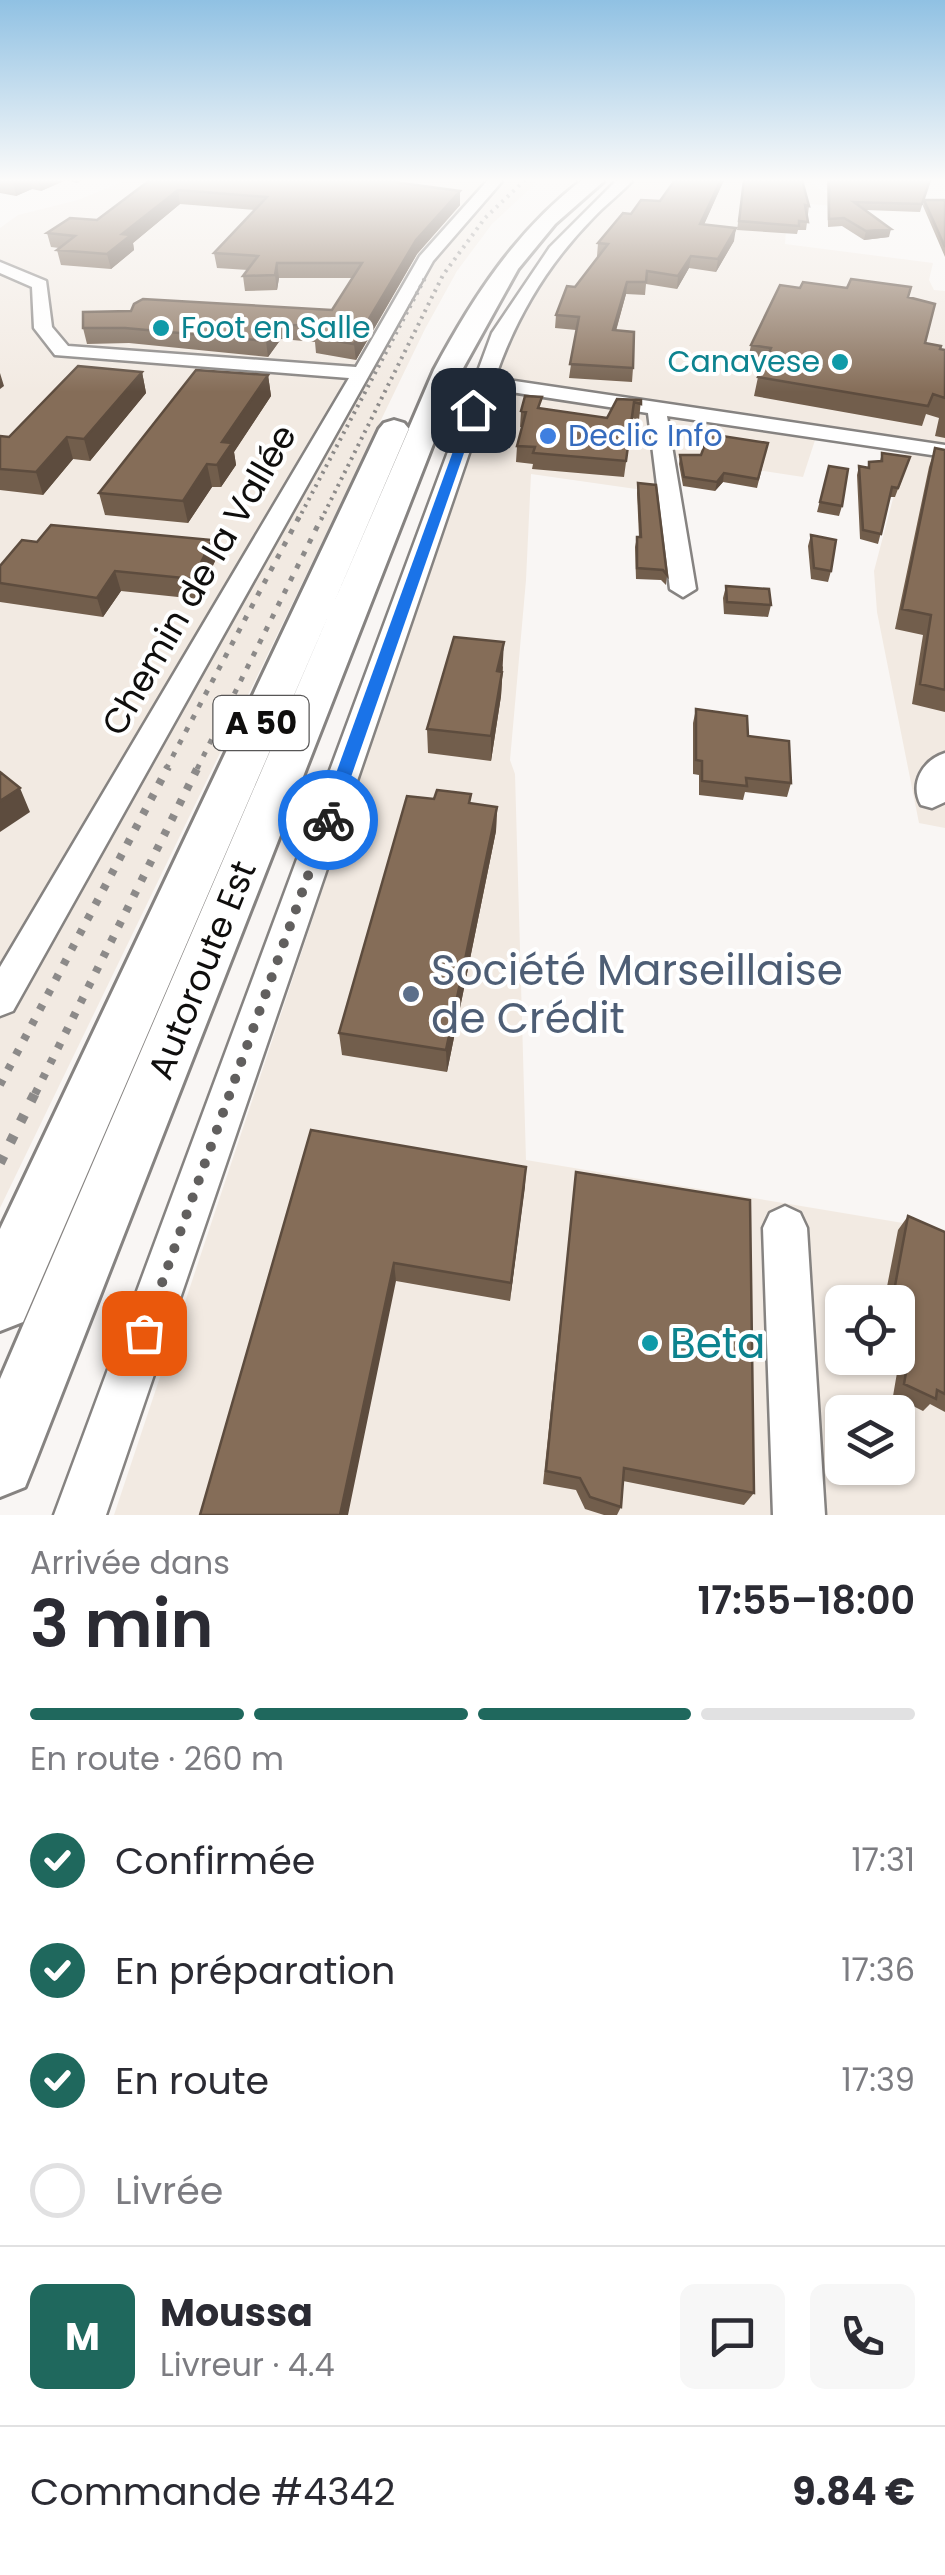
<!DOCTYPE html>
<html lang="fr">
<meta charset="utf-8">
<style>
:root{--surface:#fff;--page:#f7f7f7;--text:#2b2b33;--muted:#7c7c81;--line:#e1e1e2;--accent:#1f685d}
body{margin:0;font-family:Poppins,sans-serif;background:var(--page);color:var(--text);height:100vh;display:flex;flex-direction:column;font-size:38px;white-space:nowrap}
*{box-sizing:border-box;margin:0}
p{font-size:32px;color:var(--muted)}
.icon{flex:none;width:55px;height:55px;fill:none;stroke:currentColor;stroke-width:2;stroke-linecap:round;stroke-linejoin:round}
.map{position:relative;height:1515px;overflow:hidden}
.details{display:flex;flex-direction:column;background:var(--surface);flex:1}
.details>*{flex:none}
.buttons{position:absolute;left:825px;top:1285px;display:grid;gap:20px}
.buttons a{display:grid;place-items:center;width:90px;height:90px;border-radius:15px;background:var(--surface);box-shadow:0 2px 8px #0004;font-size:50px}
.pin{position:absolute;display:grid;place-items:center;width:85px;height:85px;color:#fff;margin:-42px;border-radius:20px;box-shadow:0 5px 15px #0006}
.courier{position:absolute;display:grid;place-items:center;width:100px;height:100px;margin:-50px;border:8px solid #1a73e8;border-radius:50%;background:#fff;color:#222;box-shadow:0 2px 12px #0007}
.headline em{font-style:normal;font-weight:600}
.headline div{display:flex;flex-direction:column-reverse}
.headline{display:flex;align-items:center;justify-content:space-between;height:170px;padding:0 30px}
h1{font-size:65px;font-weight:600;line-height:75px}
.bar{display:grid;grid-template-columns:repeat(4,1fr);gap:15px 10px;align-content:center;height:120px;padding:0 30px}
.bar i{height:12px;border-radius:8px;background:var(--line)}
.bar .active{background:var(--accent)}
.bar p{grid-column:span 4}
.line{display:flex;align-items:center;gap:25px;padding:0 30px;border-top:2px solid var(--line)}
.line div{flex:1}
.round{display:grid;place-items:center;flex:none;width:105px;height:105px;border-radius:15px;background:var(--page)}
ol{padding:0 30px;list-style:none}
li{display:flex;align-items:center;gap:30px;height:110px}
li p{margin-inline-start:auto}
li .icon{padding:10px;border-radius:50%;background:var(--accent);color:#fff;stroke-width:4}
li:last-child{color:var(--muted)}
li i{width:55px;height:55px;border:5px solid var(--line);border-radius:50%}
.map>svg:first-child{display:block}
.built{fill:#f2eae2;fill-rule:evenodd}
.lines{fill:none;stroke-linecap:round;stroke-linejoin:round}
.minor-casing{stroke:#868381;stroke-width:5}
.highway-casing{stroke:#868381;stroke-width:6}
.minor{fill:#fff;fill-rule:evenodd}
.highway{fill:#fff;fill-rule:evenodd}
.rail-far3{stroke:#8c8a89;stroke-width:4;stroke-dasharray:2.5 5;stroke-linecap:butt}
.rail-far2{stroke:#8c8a89;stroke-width:5;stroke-dasharray:5 9;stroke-linecap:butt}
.rail-far1{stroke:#8c8a89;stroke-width:8;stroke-dasharray:6 11;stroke-linecap:butt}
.rail{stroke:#8c8a89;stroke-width:10;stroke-dasharray:8 15;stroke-linecap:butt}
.wall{fill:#725e4c}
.shaded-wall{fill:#5d4c3e}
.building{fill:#856d58;stroke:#5d4c3e;stroke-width:2.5}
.route{fill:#1a73e8}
.done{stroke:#615f5e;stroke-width:10;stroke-dasharray:0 18}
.culture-dot{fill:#0f9aa8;stroke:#fff;stroke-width:4}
.shop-dot{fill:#3f7fe0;stroke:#fff;stroke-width:4}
.service-dot{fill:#5c6f8a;stroke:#fff;stroke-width:4}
.labels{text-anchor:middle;stroke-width:8;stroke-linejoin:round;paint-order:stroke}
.far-culture-label{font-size:30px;fill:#0d838f;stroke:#fff;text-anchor:start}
.far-shop-label{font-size:30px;fill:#366cbe;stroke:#fff;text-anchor:start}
.shield{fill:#fff;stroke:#575656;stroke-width:2.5}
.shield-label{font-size:32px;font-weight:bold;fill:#0f0e0d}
.street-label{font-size:35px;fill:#0f0e0d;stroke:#fff}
.near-service-label{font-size:42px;fill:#4e5e75;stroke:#fff;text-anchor:start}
.near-culture-label{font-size:42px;fill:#0d838f;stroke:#fff;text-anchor:start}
</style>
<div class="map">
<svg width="945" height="1515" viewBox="0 0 945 1515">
<rect width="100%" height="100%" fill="#f9f6f4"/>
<path class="built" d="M127,180H539L492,224L457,271L425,329L0,1208V228L18,215L78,200Z
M633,180H808L845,207L788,202L785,244L933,263L929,280L934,290L945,291V828L919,823L877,612L874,571L906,449L817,434L803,477L653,454L657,492L531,474L526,580L510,760L515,774L526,1160L945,1230V1515H114L355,792L514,330L574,235ZM842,1302H898V1358H842ZM842,1412H898V1468H842Z"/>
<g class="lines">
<g class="minor-casing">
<path id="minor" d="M488,180H503L433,261L13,1011L0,1016V967L349,378L55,355L34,328L32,287L0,273V262L46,281L52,327L68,346L356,367L420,256Z
M617,180H633C620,194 605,205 593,218C547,265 516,317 495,378L945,445V457L667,416L696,589L683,597L670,589L648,413L491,389L106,1515H54L492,333L550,247Z
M945,753V802L932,808L921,805C909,783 923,760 945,753Z
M785,1206L800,1213L807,1228L825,1515H773L763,1228L770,1213Z"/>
</g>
<g class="highway-casing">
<path id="highway" d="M582,180H605L555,224L518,269L462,370L35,1462L25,1487L0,1497V1379L434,370C473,297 516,231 582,180Z
M394,420L404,423L409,429L23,1322L0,1331V1229L379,429L384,423Z"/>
</g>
<use href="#minor" class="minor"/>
<use href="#highway" class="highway"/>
<path class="rail-far3" d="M298,520L425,278
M321,520L443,275L485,218L525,180"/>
<path class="rail-far2" d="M166,769L299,517
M197,769L322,517"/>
<path class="rail-far1" d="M0,1085L168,767
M35,1094L198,767"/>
<path class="rail" d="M0,1163L36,1091"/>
</g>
<path class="wall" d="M0,180H82L77,183L66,180L41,191L32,189L16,196L0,193Z
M150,180L394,182L460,205L417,254L356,360L316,353L315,342L281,339L268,357L129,343L87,344L83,328L332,310L353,278H279L277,290L245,291L243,276L248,270L217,268L214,253L255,210L180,204L133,243L134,250L111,269L61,265L57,250L59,248L51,247L47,233L97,220Z
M675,180H724L704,224L734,241L716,272L689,268L677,289L646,284L645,295L626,294L616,331L633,368L632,382L569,378L576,330L555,328L556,315L599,256H597L598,243L631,214L660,201Z
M744,180L809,206L806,230H798L797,234L737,230Z
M827,180H930L920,212L866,210L889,237L864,240L842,226L828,227Z
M924,200L945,202V257L923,206Z
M800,288L908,297L925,343L945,350V438L935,436L939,418L926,414L922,426L754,396L758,377L762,367L747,364L751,345Z
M142,372L146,393L90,461L73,459L43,495L0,490V436L9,437Z
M268,375L271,396L234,452L236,465L221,487H212L188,523L105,515L99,493Z
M641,400L639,420L632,418L624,477L532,469L533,464L516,462L517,446L522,427H520L521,411L542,408L607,418Z
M768,443L757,488L723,482L715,491L683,486L679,464L680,455H701Z
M935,448L945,450V712L912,704L923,635L895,629L929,467Z
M882,453L910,457L895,497H890L878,544L860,539L857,475L859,466L869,468L880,461Z
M829,466L842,506L839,516L817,512Z
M638,483L667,575L666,585L661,580L636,579L635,547L637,537H639L637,493Z
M811,535L831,571L828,582L811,579L808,546Z
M212,540L216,559L197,599L121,591L103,617L0,602V566L37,542Z
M726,586L771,605L768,617L724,614L723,598Z
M503,666L501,696L491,761L428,753L427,729Z
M696,709L748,736L791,783L787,797L745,792L743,800L699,795V775L693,774V723Z
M471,804L497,807L496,831L447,1072L342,1055L339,1033Z
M311,1130L526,1167L510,1301L396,1281Z
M576,1172L754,1493L744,1505L623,1481L621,1507L617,1515H604L585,1509L576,1490L543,1484Z
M908,1216L945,1232V1412L930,1404L923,1411L893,1396L899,1361L892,1358H898V1302H884L898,1230Z"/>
<path class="shaded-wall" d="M17,180H30L32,189L16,196L13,182Z
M38,180H66L41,191Z
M721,180H724L699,236L700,224Z
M178,190L180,204L133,243L134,250L111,269L107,254L122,234Z
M460,191V205L417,254L356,360L354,344L416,240Z
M736,228L734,241L716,272L718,259Z
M891,229L889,237L864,240L866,231Z
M691,256L689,268L677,289L678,276Z
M277,263L279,278L277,290L275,275Z
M627,282L626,294L612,344L613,330Z
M279,324L281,339L268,357L266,341Z
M142,372L146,393L90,461L84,439Z
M0,373L4,386L0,389Z
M268,375L271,396L234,452L236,465L221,487L217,465L222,442Z
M67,437L73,459L43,495L36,472Z
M207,464L212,487L188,523L183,501Z
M724,473L723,482L715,491L717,482Z
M212,540L216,559L197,599L193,579Z
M115,571L121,591L103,617L97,598Z
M504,642L501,696L491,761V736L497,671Z
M20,788L30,812L0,832V801Z
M497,807L496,831L447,1072L446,1050Z
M526,1167L525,1187L510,1301L511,1283Z
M394,1263L396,1281L348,1515H340Z"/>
<path class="building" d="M150,180H380L460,191L416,240L354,344L315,337L322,327L279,324L266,341L125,328H83V312L131,311L134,304L143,299L332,310L362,263H277L275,275L243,276L258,256L214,253L267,197L178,190L122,234L131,235L107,254L57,250L75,236L47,233L70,218L97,220Z
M675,180H721L700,224L736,228L718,259L691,256L678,276L647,271L646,282H627L613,330L634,332L633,368L570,364L579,317L556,315L567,286L575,287L608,244L598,243L623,213L631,214L641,200L660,201Z
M744,180H802L809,206L805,205L808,222L799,221V226L739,221Z
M829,180H930L922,204L854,202L891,229L866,231L844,218L829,219Z
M924,200H944L945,202V247Z
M851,279L911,287L908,297L935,304L925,343L941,346L940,349L945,350V398L933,394L928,406L758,377L771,348L751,345L780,285L800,288L803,282L847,288Z
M78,366L142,372L84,439L67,437L36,472L0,469V436L9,437Z
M196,370L268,375L222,442L232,443L217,465L207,464L183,501L99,493Z
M525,396L542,397L538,408L607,418L617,399L641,400V404L634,402L626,461L533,453L535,447L517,446L526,412L521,411Z
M709,434L768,443L758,479L724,473L717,482L684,477L680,455H701Z
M935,448L945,450V690L920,684L931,615L902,609Z
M882,453L910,457L898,488L892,487L881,534L863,530L859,466L869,468V462L882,461Z
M829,466L848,469L842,506L820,502Z
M638,483L656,485L667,575L663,570L637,568V537H641Z
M51,525L212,540L193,579L115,571L97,598L0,583V566L22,540L37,542Z
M811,535L836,540L831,571L814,568Z
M726,586L769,589L771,605L727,602Z
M454,637L504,642L497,671L502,672L491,736L427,729Z
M696,709L747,716L748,736L789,741L791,783L746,778L747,786L702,781V761L696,760Z
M0,772L20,788L0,801Z
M437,790L471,794L469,803L497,807L446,1050L339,1033L407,796L434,799Z
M311,1130L526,1167L511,1283L394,1263L340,1515H200Z
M576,1172L750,1200L754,1493L624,1468L621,1507L590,1497L580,1478L546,1471Z
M908,1216L945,1232V1394L937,1390L936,1399L904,1384L910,1349L898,1343V1302H892Z"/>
<linearGradient id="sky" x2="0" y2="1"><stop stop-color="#90c1e3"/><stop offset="0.46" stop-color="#fcfbfa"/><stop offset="1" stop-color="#fcfbfa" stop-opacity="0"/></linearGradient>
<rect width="945" height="392" fill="url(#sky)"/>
<path class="route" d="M473,406L479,410L336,820L334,824H322L319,820L468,410Z"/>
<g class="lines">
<path class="done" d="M144,1333L328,820"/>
</g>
<g class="culture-dot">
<circle cx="161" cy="328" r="10"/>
<circle cx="840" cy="362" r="10"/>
<circle cx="650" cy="1343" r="10"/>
</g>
<circle class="shop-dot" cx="548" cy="436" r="10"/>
<circle class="service-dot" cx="411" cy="994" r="10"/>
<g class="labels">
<g class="far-culture-label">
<text x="181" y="338">Foot en Salle</text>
<text x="820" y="372" text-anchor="end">Canavese</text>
</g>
<g class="far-shop-label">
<text x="568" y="446">Declic Info</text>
</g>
<rect class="shield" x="213.5" y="696" width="95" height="54" rx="8"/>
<g class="shield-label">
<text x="261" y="734">A 50</text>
</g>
<g class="street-label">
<text transform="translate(199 580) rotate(-60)" y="12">Chemin de la Vallée</text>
<text transform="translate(202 970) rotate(-68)" y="12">Autoroute Est</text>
</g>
<g class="near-service-label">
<text x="431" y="985">Société Marseillaise<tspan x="431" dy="48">de Crédit</tspan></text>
</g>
<g class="near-culture-label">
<text x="670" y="1358">Beta</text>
</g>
</g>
</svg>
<div class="buttons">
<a><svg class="icon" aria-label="locate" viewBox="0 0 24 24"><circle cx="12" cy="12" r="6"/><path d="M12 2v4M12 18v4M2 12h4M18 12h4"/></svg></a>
<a><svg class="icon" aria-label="layers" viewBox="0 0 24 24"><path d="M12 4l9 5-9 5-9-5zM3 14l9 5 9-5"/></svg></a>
</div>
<div class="pin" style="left:144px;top:1333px;background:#ea580c"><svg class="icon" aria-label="bag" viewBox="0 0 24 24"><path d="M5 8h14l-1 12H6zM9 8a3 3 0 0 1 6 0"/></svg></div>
<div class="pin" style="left:473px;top:410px;background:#1f2937"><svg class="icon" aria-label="home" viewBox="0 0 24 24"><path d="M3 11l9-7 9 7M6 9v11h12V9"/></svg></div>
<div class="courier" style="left:328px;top:820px"><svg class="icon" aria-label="bike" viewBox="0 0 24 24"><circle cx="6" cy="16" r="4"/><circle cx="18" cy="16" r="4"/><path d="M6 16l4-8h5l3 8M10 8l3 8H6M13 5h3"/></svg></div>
</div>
<section class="details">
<div class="headline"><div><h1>3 min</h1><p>Arrivée dans</p></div><em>17:55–18:00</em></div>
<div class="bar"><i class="active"></i><i class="active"></i><i class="active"></i><i></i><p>En route · 260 m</p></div>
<ol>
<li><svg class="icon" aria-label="check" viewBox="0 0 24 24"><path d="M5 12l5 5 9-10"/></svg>Confirmée<p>17:31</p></li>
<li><svg class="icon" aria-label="check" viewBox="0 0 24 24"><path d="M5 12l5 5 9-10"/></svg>En préparation<p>17:36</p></li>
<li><svg class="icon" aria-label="check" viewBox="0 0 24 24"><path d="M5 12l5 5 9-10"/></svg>En route<p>17:39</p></li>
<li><i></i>Livrée</li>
</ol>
<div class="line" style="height:180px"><b class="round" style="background:var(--accent);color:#fff">M</b><div><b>Moussa</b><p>Livreur · 4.4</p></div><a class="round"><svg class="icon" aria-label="chat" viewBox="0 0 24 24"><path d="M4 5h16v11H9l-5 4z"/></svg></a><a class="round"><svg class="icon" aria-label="phone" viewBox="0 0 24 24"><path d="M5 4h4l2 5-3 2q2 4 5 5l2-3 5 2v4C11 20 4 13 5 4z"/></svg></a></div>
<div class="line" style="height:130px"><div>Commande #4342</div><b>9.84 €</b></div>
</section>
